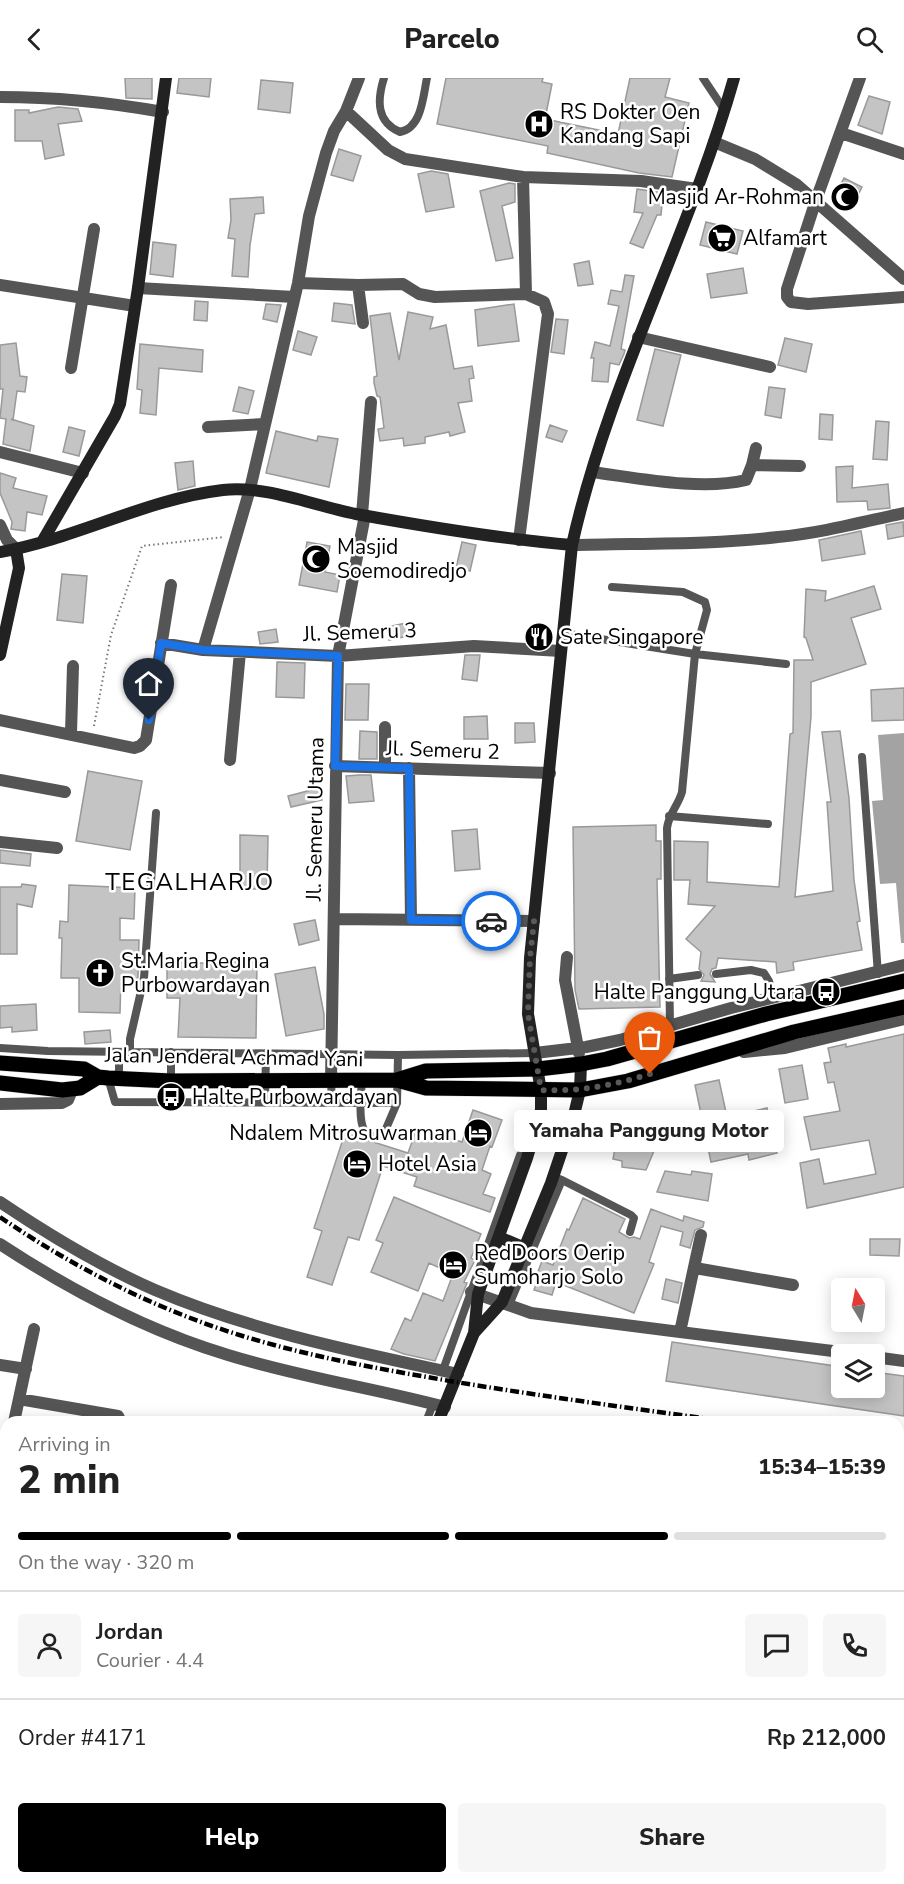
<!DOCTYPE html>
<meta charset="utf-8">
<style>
:root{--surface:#fff;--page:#f6f6f6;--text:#222;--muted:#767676;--line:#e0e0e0;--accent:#000}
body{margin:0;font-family:"Nunito Sans",sans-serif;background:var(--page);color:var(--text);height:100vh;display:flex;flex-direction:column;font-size:22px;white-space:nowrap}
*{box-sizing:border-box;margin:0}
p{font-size:20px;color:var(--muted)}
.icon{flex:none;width:33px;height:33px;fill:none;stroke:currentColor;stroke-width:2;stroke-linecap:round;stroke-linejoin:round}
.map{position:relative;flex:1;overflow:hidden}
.panel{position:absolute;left:0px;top:1338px;width:904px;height:468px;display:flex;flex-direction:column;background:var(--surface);border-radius:18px 18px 0 0;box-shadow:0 3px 15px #0003}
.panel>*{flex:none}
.needle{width:39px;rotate:350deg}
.tools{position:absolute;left:831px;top:1200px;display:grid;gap:12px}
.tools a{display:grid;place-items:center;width:54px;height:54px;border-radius:6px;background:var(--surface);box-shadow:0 3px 15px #0003;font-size:30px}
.pin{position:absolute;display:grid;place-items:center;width:51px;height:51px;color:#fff;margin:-62px -26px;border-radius:50% 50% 50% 0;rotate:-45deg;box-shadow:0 0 6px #0007}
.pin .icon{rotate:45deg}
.courier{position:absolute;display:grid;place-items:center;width:60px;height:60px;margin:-30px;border:4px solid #1a73e8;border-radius:50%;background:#fff;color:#222;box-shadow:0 2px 8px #0007}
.bubble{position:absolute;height:42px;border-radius:6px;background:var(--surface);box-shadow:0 3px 15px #0003;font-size:20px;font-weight:800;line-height:42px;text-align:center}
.head em{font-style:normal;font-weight:800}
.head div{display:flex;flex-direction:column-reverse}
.head{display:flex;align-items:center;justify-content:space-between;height:102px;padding:0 18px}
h1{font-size:39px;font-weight:800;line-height:45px}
.bar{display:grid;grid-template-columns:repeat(4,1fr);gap:9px 6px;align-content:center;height:72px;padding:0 18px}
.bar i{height:8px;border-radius:4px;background:var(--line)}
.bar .on{background:var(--accent)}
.bar p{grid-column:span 4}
.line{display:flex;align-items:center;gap:15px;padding:0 18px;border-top:2px solid var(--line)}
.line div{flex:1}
.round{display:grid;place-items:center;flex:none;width:63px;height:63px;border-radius:6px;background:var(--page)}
.cta{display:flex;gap:12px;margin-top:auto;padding:12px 18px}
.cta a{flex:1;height:69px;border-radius:6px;background:var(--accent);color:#fff;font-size:24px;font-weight:800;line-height:69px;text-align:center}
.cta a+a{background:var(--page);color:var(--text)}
header{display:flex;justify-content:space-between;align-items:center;height:78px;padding:0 18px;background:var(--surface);font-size:27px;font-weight:800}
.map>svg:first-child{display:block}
.water{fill:#a3a3a3}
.building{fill:#c4c4c4;stroke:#999;stroke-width:1.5}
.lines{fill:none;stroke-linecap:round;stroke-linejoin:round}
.primary-casing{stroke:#dbdbdb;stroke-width:16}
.path{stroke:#777;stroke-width:2;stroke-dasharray:1.5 3;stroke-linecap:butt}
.lane{stroke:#555;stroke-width:8}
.street{stroke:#555;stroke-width:12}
.secondary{stroke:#222;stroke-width:12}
.primary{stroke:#000;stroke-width:15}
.rail{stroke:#000;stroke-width:4.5;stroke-dasharray:9 3 1.5 3;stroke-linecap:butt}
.done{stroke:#595959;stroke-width:6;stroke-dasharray:0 10.8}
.route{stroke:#1a73e8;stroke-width:8}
.labels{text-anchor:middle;stroke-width:5;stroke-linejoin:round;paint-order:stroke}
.poi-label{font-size:21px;fill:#000;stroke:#fff;text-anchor:start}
.street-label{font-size:21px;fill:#000;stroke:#fff}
.quarter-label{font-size:24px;letter-spacing:1.5px;fill:#000;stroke:#fff}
</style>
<header><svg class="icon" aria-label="back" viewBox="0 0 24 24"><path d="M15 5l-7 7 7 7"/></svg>Parcelo<svg class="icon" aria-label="search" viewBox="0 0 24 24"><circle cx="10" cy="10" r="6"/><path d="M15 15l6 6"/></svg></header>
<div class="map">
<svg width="904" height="1806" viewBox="0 0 904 1806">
<rect width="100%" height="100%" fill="#fff"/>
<path class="water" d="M904,655V865H901L896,805L880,806L872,723L883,722L878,657Z"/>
<path class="building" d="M125,0H152V21L126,20Z
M179,0H211L209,19L177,15Z
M446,0H543L542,4L552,6L545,41L618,56L630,0H670L665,19L689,25L672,99L639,95L547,75L548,68L437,46Z
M261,2L293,5L290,35L258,31Z
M869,18L890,24L882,56L858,47Z
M58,29L78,31L82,43L58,46L64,77L45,81L42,63H15V32H29V35Z
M339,71L361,78L353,103L331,97Z
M431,93L448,96L454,129L426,134L418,96Z
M844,100L862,109L852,129L834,120Z
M509,105L515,106V124L502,128L513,180L496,183L480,113Z
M637,111L663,115L661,137H657L643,170L630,165L643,135L634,134Z
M263,119L264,135L255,136L250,167L248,199L232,198L235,161L228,160L231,142L230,121Z
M706,144L743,153L737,176L700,167Z
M153,164L176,167L173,199L150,196Z
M589,183L593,206L578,208L574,186Z
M743,190L747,215L711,220L707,196Z
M625,197L634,198L621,271L625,272L624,276L619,287L610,285L608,304L592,303L594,280H591L595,264L610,268L619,228L608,226L611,212L622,214Z
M195,223L208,224L207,243L194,242Z
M334,225L352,227L355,246L332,243Z
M266,226L281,227L277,244L263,241Z
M514,226L519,263L478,268L475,232Z
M408,234L433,239L430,251L446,247L454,291L472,288L474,300L469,301L472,323L458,325L465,354L450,358L449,354L425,359V365L404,368L403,360L380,363L378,351L384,350L380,319L377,318L374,305V299L377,298L370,238L390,235L399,282Z
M556,241L568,242L564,276L551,274Z
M298,253L317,259L311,277L293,272Z
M785,260L812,266L806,294L778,287Z
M16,265L20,298L27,299L25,314L17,313L13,342L11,341L34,348L30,373L3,366L6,341L0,340L3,311H0V267Z
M140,266L203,272L202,294L159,290L156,337L140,335L142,312L137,311Z
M655,271L681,277L663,348L637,342Z
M239,309L254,313L248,336L233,333Z
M769,309L785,311L781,340L765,337Z
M820,336L833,337L832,362L819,361Z
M876,343L889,344L887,382L873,381Z
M550,347L567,353L562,364L546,359Z
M69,349L85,353L79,378L63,374Z
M276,353L317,363L318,358L338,361L329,409L266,395Z
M193,383L195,408L178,412L175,385Z
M853,388L852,410L888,406L890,430L868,432L867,423L837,424L836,389Z
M0,395L16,400L13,410L47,418L42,437L27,434L25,453L11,451L12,444L0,415Z
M903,444L904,458L888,461L886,447Z
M861,453L865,476L822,483L819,462Z
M307,464L330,468L325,494L340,497L337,514L299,507Z
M462,464L476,467L470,493L456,490Z
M62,496L87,498L83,545L57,542Z
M874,508L881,531L851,540L866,586L811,604V639L795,819L833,813L827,724H831L822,654L840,653L849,720L854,802L860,843L857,844L862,872L793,884L794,892L777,895L776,884L718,880L716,890L712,891L710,896L715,904L701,903L704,897L699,891L701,874L686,861L715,828L688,826L690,802H674V763L708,764L707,804L779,809L790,656L793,655L794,582H813L806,560L804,559L806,511L826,513L825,523Z
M411,544L413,557L389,562L387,549Z
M276,551L278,564L260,566L258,554Z
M465,577H480L477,603L462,601Z
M277,584L305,585L304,620L276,619Z
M346,606H369L368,642H345Z
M904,610V642L872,643L871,612Z
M487,638L488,661H464V639Z
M515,645H534L535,664L515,665Z
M360,653L377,654V681H359Z
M88,693L142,703L130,772L76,763Z
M359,697H371L374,723L349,725L346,698Z
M319,710L322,722L291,729L288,718Z
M656,747V763H661V801H657L660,929L579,931L575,912L573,749Z
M477,751L480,791L455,793L452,753Z
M240,757L268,758L267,811H240Z
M0,772L31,776L30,788L0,785Z
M22,806L36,808L32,829L17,826V876H0V809H21Z
M69,807L135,810L134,841L120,840V862H139L138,899L137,901L121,900L120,935L79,934V900H61L62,860H59L60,843L68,844Z
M315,842L319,862L299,867L294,846Z
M167,884L232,886V884H257L256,960L178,959L180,920H167Z
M315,889L324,936V951L286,958L275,896Z
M36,926L37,952L12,954V949L0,950V928Z
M110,952L111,964L85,966L84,954Z
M904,956V1109L807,1130L800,1085L819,1081L824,1106L876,1096L869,1062L811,1072L804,1039L840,1033L834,1004L828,1005L824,985L831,984L828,970L846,966V969Z
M802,987L808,1021L785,1025L779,991Z
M719,1002L727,1039L767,1030L777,1075L749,1082L748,1076L711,1084L695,1007Z
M473,1032L502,1042L492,1069L490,1068L482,1092L491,1096L483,1116L495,1120L490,1134L414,1108L417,1099L383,1088L359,1162L348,1159L332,1207L307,1199L322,1153L314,1150L345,1055L408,1075L417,1050L462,1064Z
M626,1054L670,1059L668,1073L656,1068L646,1092L622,1089V1083L613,1081L618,1055L626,1056Z
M665,1093L691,1097L692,1093L712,1096L708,1123L657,1114Z
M394,1119L481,1156L471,1180L475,1182L464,1204L467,1205L435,1283L404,1276L391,1271L405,1240L411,1243L423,1215L443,1223L453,1196L429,1185L418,1213L371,1194L383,1165L376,1162Z
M583,1120L625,1141L619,1154L629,1160L634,1159L640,1161L651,1131L683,1143L684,1138L704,1144L703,1149L695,1152L690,1170L680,1167L683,1154L661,1148L649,1184L654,1186L634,1235L556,1204L552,1217L534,1212L539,1197L537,1196L542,1183L553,1187L567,1151L569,1152Z
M870,1161H900L899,1178L870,1177Z
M666,1201L682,1205L678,1225L662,1221Z
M672,1264L842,1289V1310H874V1294L904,1298V1338L666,1303Z"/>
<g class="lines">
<g class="primary-casing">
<path id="primary" d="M0,985L84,991L98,999L108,1000L171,1003L397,1002L426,993L538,991L581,986L607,981L766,936L904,903
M397,1002L426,1010L580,1012L628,1003L794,954L904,929
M0,1005L62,1012L80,1010L98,999"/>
</g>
<path class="path" d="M94,648L111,557L142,468L224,459"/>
<path class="lane" d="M384,0C377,22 376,44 400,54C422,50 423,18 427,0
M703,0L725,33
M612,509L683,514L705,524L707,532L695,576L682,714C678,728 669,735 667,750L670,947
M563,555L695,576L786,586
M862,679L878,896
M669,738L768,746
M716,896L751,892L764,895L769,903L773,919
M669,901L698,897
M0,970L48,973L398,977L535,975
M130,974V961L144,900L156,735
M108,1000L115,1024L397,1025L398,977
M119,1000V974
M171,1003V974
M331,1003L332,1025
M362,1003C361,1018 353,1074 385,1053L397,1025
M265,1025L266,975
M562,1102L631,1137L634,1140L630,1154
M509,1227L562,1102L554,1099
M443,1292L520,1077L529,1066
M426,1344L433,1326
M236,1806L238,1800
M281,1806L283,1800"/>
<path class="street" d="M860,0L816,122L787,211V219L791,224L808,226L904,219
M0,19C56,19 107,24 163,34
M346,33L388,72L405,81L523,99L641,103L697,111
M841,55L904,76
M714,64L755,81L796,106L904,201
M523,99L526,216
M298,205L358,207L403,206L419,216L435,219L526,216L544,224L548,236L519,462
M0,207L135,228
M358,207L363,245
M138,210L294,219
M638,259L770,289
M71,290L94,151
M208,349L265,346
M0,374L83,395
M752,387L756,370
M592,394C638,400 701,413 746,402L752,387L800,388
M362,437L371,324
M0,447L7,462L16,471
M572,467C641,465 710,467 778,459C821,455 862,444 904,435
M161,565L203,572L338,578L474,568L561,573
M203,572L250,411L298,205L309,138L326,75L334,53L346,33L359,0
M0,642L134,670L140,668L146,662L171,507
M71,655L73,588
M230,682L240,574
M335,688L550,695
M385,689V649
M409,690L411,842
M0,702L65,714
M0,764L57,770
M334,841L534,843
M567,879L565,902L579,975
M744,974L785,970L904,941
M535,975L586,969L620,962L731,930L904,887
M331,1003L338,578L365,437
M0,1026L62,1025L68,1022L73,1010
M0,1124C49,1157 100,1188 155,1212C251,1253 356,1274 458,1296
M701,1157L680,1254L857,1276
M0,1166C70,1212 148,1253 228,1277C299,1299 373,1310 445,1329
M695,1190L793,1207
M471,1214L531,1235L680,1254
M874,1279L904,1283
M0,1287L26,1291
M19,1321L118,1338L121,1344
M14,1344L34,1251
M0,1372L6,1374
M898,1665L904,1667
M0,1693L6,1673
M0,1774L6,1776
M97,1800L115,1806
M58,1806L59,1800
M482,1806L484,1800
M588,1806L589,1800
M713,1806L714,1800
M797,1806L798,1800
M853,1806L855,1800"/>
<path class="secondary" d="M42,464L115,338L120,326L138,210L166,0
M0,474C76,461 146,421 223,412C266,407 314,428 356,436C428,449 500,461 572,467
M0,577L19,490L16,471
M499,1159L525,1170
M474,1255L502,1224L551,1105L574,1037L580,1012L581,986
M438,1344L474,1255L478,1216L527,1080L541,1032V1013L528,936L530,880L572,467C608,305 689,159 734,0
M898,1479L904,1480
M0,1549H6
M253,1806L255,1800"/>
<use href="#primary" class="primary"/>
<path class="rail" d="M0,1139C70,1187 149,1228 230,1254C304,1278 380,1291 456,1304C547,1319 638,1331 730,1344
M898,1369L904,1370"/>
</g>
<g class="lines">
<path class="done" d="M491,843H534L530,880L528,936L541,1012C579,1014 614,1007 650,996"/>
<path class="route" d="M149,642L161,565L203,572L338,578L335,688L409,690L411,842L491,843"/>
</g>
<defs>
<g id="hospital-disc" transform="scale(1.5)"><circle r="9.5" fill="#000" stroke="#fff"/><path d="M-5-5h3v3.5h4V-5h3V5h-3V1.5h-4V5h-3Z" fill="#fff"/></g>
<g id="mosque-disc" transform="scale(1.5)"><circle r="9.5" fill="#000" stroke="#fff"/><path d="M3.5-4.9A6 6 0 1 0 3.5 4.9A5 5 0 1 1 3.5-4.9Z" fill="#fff"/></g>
<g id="supermarket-disc" transform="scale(1.5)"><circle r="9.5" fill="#000" stroke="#fff"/><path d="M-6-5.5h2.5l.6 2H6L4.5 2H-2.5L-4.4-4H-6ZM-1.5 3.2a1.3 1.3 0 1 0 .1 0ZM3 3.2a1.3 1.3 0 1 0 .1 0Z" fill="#fff"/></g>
<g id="restaurant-disc" transform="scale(1.5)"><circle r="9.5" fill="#000" stroke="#fff"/><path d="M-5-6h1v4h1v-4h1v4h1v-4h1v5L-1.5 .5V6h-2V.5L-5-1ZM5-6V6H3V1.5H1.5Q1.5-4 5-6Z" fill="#fff"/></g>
<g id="church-disc" transform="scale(1.5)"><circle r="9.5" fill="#000" stroke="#fff"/><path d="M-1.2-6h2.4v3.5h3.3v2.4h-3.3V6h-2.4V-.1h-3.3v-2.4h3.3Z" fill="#fff"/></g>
<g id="bus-disc" transform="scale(1.5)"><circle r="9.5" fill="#000" stroke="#fff"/><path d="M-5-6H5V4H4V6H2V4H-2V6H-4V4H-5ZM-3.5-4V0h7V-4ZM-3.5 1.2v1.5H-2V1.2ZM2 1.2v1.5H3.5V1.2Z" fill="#fff"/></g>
<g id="hotel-disc" transform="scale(1.5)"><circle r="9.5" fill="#000" stroke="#fff"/><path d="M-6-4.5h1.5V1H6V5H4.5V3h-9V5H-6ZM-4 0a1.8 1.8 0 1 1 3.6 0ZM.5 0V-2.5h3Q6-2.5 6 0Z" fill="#fff"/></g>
</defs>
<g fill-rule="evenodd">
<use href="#hospital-disc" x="539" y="46"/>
<use href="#mosque-disc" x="845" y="119"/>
<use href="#supermarket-disc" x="722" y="160"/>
<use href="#mosque-disc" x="316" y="481"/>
<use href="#restaurant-disc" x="539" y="559"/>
<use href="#church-disc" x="100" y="895"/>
<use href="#bus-disc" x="826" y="914"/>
<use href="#bus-disc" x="171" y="1019"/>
<use href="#hotel-disc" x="478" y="1055"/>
<use href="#hotel-disc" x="357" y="1086"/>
<use href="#hotel-disc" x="453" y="1187"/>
</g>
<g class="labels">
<g class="poi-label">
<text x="560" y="41">RS Dokter Oen<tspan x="560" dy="24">Kandang Sapi</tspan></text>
<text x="824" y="126" text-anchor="end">Masjid Ar-Rohman</text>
<text x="743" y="167">Alfamart</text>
<text x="337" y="476">Masjid<tspan x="337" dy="24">Soemodiredjo</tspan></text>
<text x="560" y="566">Sate Singapore</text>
<text x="121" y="890">St.Maria Regina<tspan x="121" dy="24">Purbowardayan</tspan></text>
<text x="805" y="921" text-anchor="end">Halte Panggung Utara</text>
<text x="192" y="1026">Halte Purbowardayan</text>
<text x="457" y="1062" text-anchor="end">Ndalem Mitrosuwarman</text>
<text x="378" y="1093">Hotel Asia</text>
<text x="474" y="1182">RedDoors Oerip<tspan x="474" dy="24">Sumoharjo Solo</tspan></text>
</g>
<g class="street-label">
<text transform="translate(360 554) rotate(-2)" y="7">Jl. Semeru 3</text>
<text transform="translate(443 672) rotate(2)" y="7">Jl. Semeru 2</text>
<text transform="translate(315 741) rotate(-89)" y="7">Jl. Semeru Utama</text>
<text transform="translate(234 979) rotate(1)" y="7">Jalan Jenderal Achmad Yani</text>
</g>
<g class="quarter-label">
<text x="190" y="812">TEGALHARJO</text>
</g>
</g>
</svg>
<div class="tools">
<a><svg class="needle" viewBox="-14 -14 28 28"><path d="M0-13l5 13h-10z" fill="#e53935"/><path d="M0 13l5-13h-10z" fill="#767676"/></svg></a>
<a><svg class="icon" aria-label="layers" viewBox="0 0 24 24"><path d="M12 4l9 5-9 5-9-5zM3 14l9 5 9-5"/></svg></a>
</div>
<div class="pin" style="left:650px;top:996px;background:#ea580c"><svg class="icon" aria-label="bag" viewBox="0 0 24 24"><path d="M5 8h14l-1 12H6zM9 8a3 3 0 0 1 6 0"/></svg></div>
<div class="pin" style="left:149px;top:642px;background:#1f2937"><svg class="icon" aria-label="home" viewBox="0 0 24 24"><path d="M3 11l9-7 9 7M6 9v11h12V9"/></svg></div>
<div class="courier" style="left:491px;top:843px"><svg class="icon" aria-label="car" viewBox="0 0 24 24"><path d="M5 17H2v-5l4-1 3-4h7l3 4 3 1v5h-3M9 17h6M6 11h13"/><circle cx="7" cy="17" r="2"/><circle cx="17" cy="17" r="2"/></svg></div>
<div class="bubble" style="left:514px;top:1032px;width:270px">Yamaha Panggung Motor</div>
<section class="panel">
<div class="head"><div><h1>2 min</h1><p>Arriving in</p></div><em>15:34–15:39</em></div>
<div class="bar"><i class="on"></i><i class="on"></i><i class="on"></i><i></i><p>On the way · 320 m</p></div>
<div class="line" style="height:108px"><a class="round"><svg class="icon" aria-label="person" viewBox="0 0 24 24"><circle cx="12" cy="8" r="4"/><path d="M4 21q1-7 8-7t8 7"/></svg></a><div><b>Jordan</b><p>Courier · 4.4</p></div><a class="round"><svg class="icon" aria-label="chat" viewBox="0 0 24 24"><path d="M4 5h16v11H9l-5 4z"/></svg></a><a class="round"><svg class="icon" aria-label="phone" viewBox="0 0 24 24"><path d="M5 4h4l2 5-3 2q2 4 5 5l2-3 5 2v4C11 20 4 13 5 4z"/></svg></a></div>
<div class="line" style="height:78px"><div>Order #4171</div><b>Rp 212,000</b></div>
<div class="cta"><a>Help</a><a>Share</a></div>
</section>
</div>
